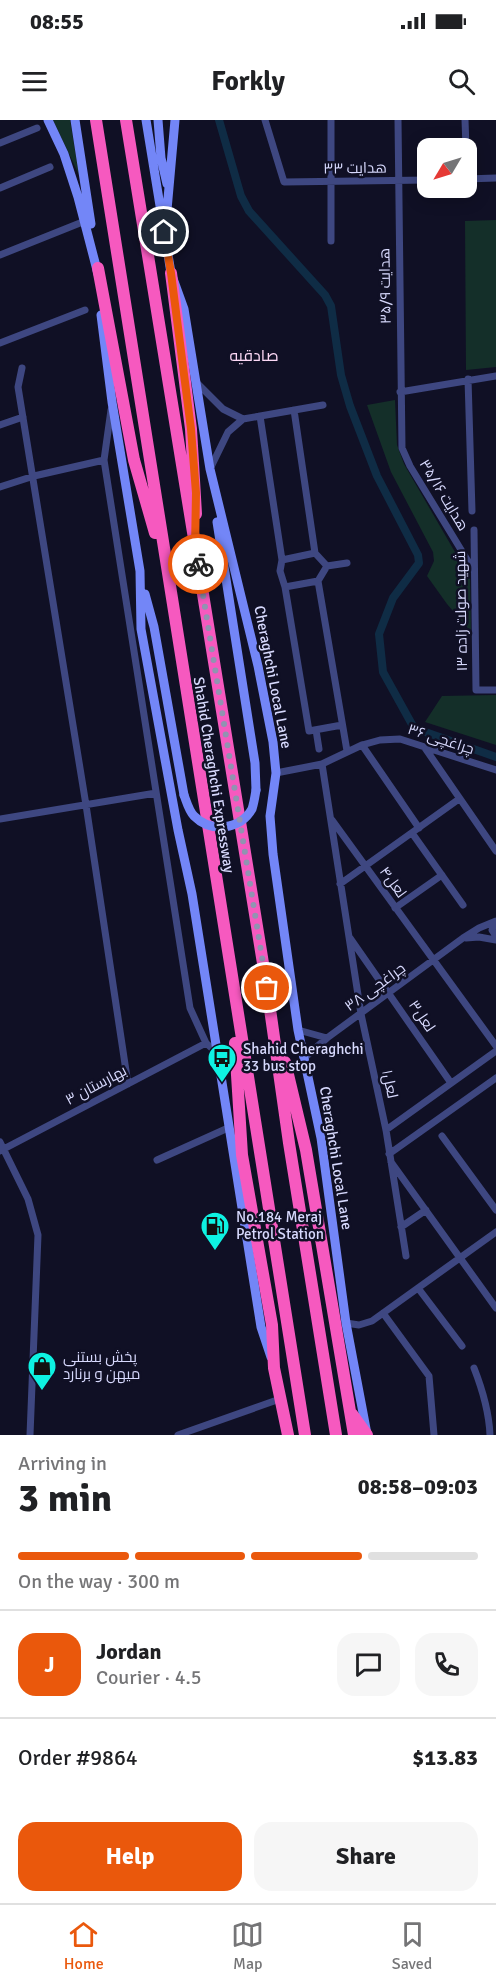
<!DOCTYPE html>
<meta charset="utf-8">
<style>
:root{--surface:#fff;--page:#f6f6f6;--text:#202124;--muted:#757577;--line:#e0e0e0;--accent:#ea580c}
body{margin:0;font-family:Signika,Cairo,sans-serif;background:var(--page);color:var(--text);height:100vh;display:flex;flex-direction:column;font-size:22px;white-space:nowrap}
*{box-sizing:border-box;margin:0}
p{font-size:20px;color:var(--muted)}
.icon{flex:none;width:33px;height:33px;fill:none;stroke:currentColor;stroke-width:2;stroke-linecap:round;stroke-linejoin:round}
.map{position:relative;height:1315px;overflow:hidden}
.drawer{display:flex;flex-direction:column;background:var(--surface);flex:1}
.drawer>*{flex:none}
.needle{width:39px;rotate:232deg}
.controls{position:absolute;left:417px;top:18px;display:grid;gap:12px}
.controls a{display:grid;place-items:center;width:60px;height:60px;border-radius:12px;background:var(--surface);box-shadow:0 3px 15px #0003;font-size:30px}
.pin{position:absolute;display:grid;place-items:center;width:51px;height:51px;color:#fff;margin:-26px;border:3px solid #fff;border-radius:50%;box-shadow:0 2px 6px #0007}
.courier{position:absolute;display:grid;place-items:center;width:60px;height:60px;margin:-30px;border:4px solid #ea580c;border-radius:50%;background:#fff;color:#222;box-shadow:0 2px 8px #0007}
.summary em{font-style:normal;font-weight:700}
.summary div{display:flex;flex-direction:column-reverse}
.summary{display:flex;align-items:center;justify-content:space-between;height:102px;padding:0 18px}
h1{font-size:39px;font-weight:700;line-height:45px}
.bar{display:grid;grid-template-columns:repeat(4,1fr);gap:9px 6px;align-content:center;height:72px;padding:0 18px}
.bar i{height:8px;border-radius:4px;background:var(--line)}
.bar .on{background:var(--accent)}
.bar p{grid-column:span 4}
.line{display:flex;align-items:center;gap:15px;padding:0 18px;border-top:2px solid var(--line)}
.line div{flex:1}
.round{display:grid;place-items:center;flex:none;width:63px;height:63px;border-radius:18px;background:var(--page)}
.action{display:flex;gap:12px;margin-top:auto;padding:12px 18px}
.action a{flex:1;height:69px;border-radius:18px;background:var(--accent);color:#fff;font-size:24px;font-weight:700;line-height:69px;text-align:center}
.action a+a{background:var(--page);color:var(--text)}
.status{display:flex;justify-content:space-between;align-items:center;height:42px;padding:0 30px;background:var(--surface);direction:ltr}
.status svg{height:16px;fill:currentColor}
header{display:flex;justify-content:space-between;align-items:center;height:78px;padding:0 18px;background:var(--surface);font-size:27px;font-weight:700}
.tabs{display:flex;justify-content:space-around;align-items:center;height:84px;border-top:2px solid var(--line);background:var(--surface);font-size:16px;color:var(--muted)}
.tabs a{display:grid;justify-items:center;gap:3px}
.tabs .on{color:var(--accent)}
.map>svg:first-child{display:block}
.green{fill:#142f29}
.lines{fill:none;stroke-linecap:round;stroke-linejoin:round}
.canal{stroke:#0f2c45;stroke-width:8}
.street{stroke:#3e4781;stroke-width:7}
.secondary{stroke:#7386f7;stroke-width:9}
.highway{stroke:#f659bf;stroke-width:12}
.secondary-bridge{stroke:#7386f7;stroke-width:9}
.done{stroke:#9193b1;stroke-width:6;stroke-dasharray:0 10.8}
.route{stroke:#ea580c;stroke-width:8}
.labels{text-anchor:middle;stroke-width:5;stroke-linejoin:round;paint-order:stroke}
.street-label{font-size:15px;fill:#d7d9fd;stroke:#101025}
.poi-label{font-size:15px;fill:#d7d9fd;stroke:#101025;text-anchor:start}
.neighbourhood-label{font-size:16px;fill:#fdd9f6;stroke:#101025}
</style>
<div class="status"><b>08:55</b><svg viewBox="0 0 49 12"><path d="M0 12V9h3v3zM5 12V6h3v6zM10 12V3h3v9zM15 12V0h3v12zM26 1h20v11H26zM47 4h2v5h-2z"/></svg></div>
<header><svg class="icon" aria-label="menu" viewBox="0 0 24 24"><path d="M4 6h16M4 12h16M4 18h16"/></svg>Forkly<svg class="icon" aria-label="search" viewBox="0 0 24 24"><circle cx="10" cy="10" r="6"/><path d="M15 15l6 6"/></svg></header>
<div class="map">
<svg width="496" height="1315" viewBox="0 0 496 1315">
<rect width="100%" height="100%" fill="#101025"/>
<path class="green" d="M53,0H70L79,55Z
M496,100V247L466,250L465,101Z
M395,280L397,325L404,344L470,458L471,512L447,484L427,456L434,441L433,432L391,352L367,285Z
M496,575V625L425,602L442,576Z"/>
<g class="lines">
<path class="canal" d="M219,0L241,76L249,91L325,175L331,186L341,255L350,286L377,356L418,435L419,443L393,478L379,514L383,552L414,608L496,637"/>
<path class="street" d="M265,0L284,62L428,60
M331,0V121
M398,0L402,328L410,346L474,451
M465,0L466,28
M0,23L37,8
M466,59L496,58
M0,68L50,47
M0,135L85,101
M0,223L85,190
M22,248L18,267L86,685L128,964
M468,259L472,391
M198,264L223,289L243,299
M400,272L496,256
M111,290L104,340L190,888L206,923L217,933
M294,290L315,433L327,446L318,461L347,631
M260,296L282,440L280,451L285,467L309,611L342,605
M0,305L23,297
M210,349L228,312L243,299L323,285
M0,367L34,356L104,340
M474,410L476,570H496
M282,440L315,433
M327,446L347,443
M285,467L318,461
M316,610L319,629
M362,625L419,708
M425,628L496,731
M322,644L361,894L386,1010L406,1136
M276,653L322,644L362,625L380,620L400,619L496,650
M0,699L156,673
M332,700L496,926
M412,713L463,785
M340,764L459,679
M395,788L442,755
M495,802L492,810L496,816
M350,818L451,963
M466,818L479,817L496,820
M298,910L327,918
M303,939L327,918L463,818L479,808L496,801
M386,1010L496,931
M442,1016L496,1090
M0,1022L28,1079L38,1115L30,1315
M0,1031L206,923
M389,1034L496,958
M157,1040L228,1008
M391,1042L496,1188
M401,1107L426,1090
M418,1168L462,1226
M383,1193L429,1256L434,1315
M346,1203L359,1205L372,1201L496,1112
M474,1248C483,1271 489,1291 490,1315
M178,1315L277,1280"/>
<path class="secondary" d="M48,0L64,34L78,77L98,154
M75,0L91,104
M146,0L171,153L184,189L210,349L258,546L273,622L276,653L270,696L273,734L298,910L321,1018L346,1203L367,1314
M158,0L161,38L167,64
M166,101L175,0
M101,195L112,282L140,451L141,509L178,710L192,774L261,1207L271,1237
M217,402L255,643L256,670
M145,474L154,507L184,675"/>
<path class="highway" d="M96,0L305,1315
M126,0L267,868L289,1023L336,1315
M98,148L134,340L155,413
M171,153L191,309L196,394
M235,923L242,1035L272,1205L274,1248L288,1315
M285,942L306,1030L354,1315
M352,1294L367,1315"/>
<path class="secondary-bridge" d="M184,675C187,683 189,691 194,696C211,713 240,710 252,689C254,683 255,676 256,670"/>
</g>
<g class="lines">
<path class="done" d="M198,444L267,868"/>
<path class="route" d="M164,112L171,153L191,309L196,373L195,428L198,444"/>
</g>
<defs>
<g id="bus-pin" transform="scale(1.5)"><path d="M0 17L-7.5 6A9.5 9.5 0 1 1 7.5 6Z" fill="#0ef2e2" stroke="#101025"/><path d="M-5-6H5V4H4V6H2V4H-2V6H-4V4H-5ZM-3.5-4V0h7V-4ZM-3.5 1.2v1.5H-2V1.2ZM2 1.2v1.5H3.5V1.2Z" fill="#111"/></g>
<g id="fuel-pin" transform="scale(1.5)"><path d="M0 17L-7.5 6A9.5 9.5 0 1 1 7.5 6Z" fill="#0ef2e2" stroke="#101025"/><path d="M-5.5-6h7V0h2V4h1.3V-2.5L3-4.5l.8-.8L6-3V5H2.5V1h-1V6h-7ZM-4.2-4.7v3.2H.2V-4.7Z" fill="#111"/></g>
<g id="shop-pin" transform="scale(1.5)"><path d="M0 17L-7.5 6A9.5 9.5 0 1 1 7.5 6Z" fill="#0ef2e2" stroke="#101025"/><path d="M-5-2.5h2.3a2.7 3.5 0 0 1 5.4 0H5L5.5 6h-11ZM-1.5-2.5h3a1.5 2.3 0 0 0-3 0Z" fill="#111"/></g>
</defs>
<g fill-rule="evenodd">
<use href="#bus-pin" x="222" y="938"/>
<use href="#fuel-pin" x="215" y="1106"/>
<use href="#shop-pin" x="42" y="1246"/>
</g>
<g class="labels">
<g class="street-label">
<text transform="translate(355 48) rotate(-1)" y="5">هدایت ۳۳</text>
<text transform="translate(385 166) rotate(-91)" y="5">هدایت ۳۵/۹</text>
<text transform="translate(444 375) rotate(59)" y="5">هدایت ۳۵/۱۶</text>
<text transform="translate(461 491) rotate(-91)" y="5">شهید صولت زاده ۱۳</text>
<text transform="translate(273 557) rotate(79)" y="5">Cheraghchi Local Lane</text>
<text transform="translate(441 619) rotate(18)" y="5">چراغچی ۳۶</text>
<text transform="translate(214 655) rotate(81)" y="5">Shahid Cheraghchi Expressway</text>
<text transform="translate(393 762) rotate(54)" y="5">لعل۴</text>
<text transform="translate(375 867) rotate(-36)" y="5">چراغچی ۳۸</text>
<text transform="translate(422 896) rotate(56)" y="5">لعل۳</text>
<text transform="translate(390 964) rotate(78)" y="5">لعل۱</text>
<text transform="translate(96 965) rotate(-28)" y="5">بهارستان ۳</text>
<text transform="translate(336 1038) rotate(81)" y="5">Cheraghchi Local Lane</text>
</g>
<g class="poi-label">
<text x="243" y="934">Shahid Cheraghchi<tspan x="243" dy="17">33 bus stop</tspan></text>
<text x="236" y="1102">No.184 Meraj<tspan x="236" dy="17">Petrol Station</tspan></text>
<text x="63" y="1242">پخش بستنی<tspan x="63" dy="17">میهن و برنارد</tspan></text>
</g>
<g class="neighbourhood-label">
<text x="254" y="241">صادقیه</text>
</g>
</g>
</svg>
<div class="controls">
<a><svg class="needle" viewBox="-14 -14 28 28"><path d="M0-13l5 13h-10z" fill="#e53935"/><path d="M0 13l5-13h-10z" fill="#757577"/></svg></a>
</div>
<div class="pin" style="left:267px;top:868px;background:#ea580c"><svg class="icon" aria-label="bag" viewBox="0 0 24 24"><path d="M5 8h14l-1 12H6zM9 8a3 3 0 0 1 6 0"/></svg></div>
<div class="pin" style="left:164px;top:112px;background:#1f2937"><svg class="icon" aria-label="home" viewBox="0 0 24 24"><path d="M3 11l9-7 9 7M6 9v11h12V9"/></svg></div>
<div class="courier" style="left:198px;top:444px"><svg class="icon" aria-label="bike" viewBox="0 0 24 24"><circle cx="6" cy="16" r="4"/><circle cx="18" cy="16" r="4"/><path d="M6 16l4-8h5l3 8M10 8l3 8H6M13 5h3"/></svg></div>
</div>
<section class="drawer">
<div class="summary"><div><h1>3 min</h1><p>Arriving in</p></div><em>08:58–09:03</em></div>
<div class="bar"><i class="on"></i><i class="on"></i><i class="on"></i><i></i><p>On the way · 300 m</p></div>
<div class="line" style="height:108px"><b class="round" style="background:var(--accent);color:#fff">J</b><div><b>Jordan</b><p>Courier · 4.5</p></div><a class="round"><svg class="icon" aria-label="chat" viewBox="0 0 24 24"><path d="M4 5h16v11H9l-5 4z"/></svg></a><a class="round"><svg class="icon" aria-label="phone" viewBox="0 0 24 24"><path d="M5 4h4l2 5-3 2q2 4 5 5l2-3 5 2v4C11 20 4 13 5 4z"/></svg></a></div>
<div class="line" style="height:78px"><div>Order #9864</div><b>$13.83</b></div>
<div class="action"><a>Help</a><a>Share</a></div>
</section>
<nav class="tabs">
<a class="on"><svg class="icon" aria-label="home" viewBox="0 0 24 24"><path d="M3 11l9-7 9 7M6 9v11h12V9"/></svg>Home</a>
<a><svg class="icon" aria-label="map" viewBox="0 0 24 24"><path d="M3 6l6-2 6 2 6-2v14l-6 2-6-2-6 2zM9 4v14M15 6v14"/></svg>Map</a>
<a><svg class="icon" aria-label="saved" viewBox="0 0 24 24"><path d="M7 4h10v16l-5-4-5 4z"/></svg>Saved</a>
</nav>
